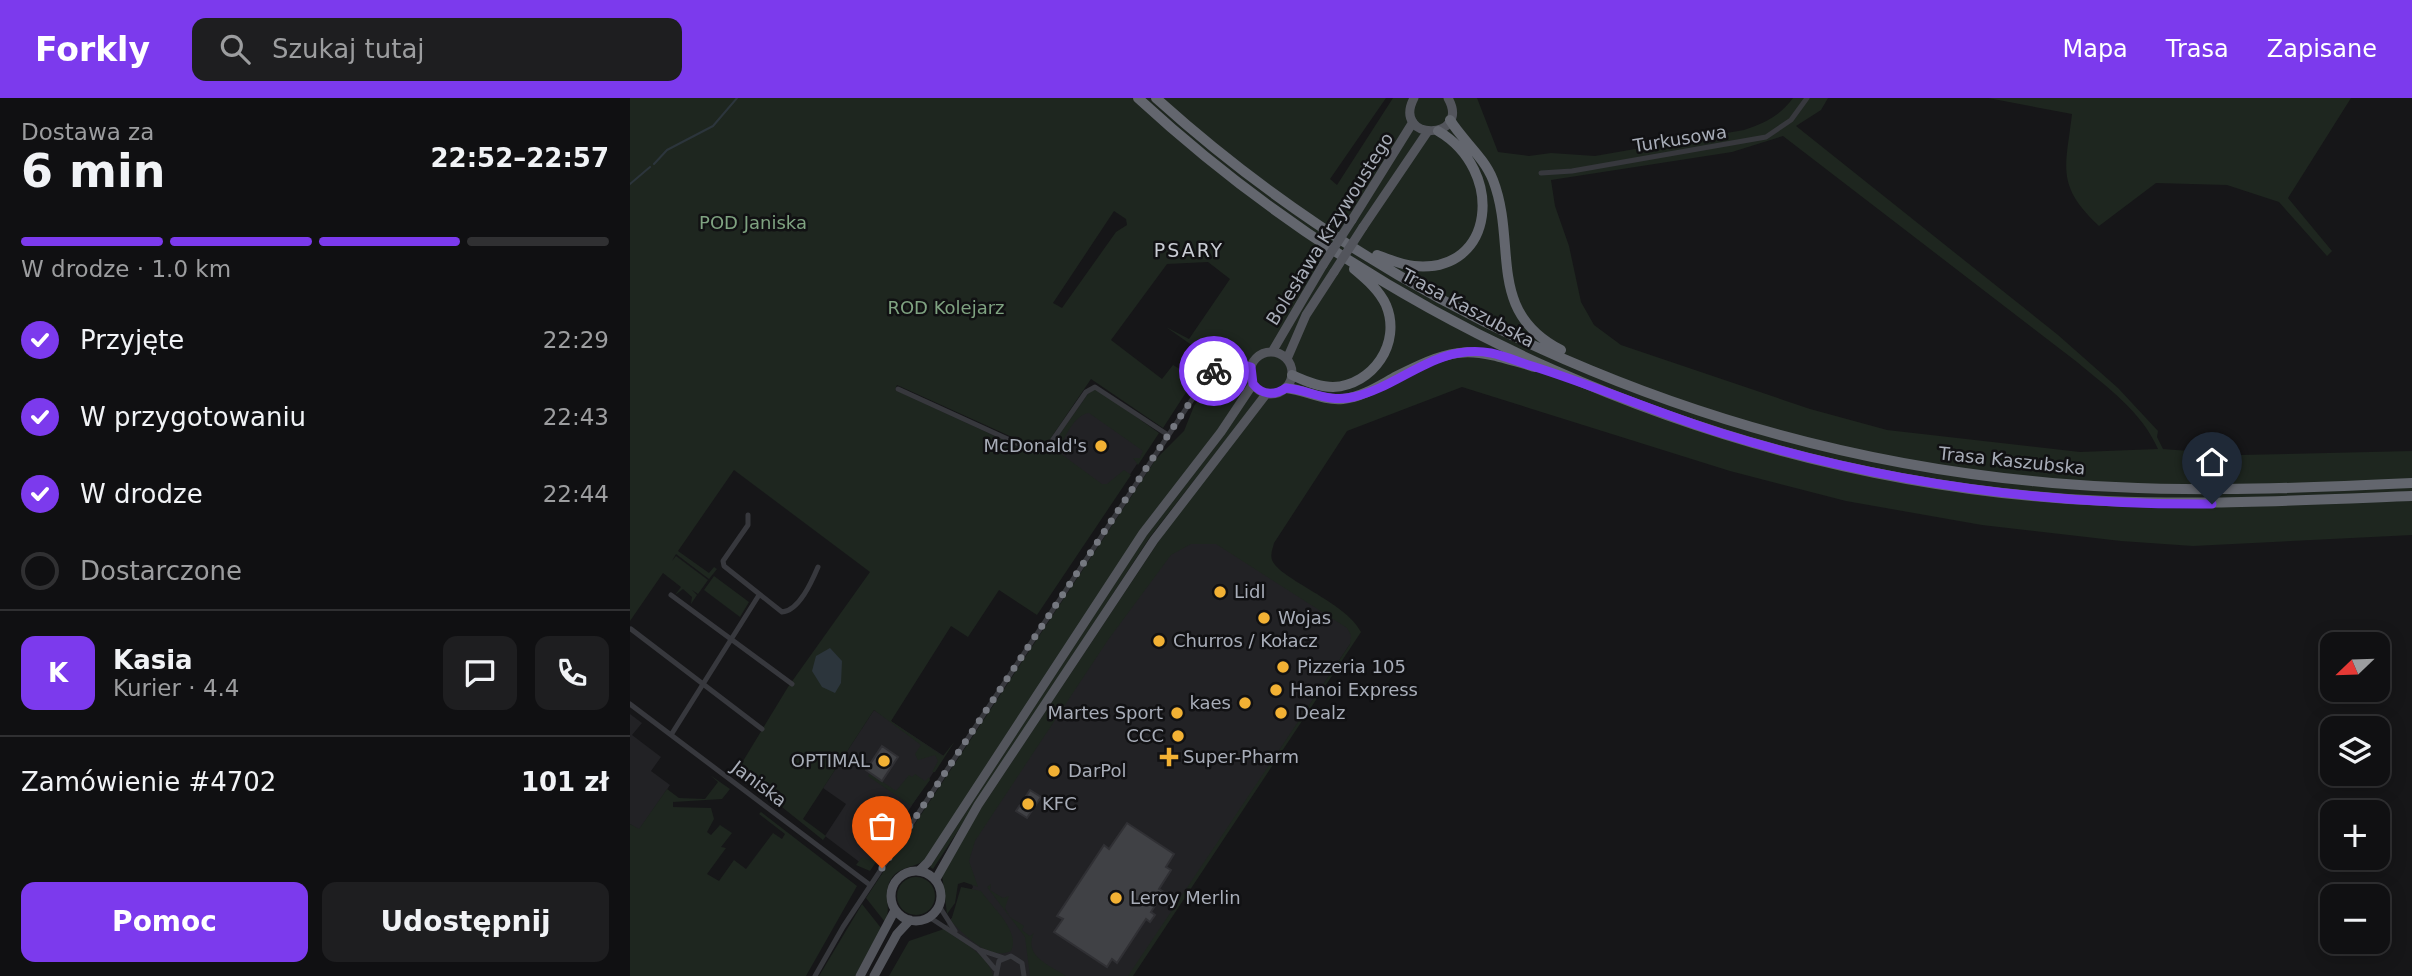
<!DOCTYPE html>
<html lang="pl">
<meta charset="utf-8">
<style>
:root{--surface:#101012;--page:#1e1e20;--text:#f1f3f6;--muted:#9c9d9f;--line:#303032;--accent:#7c3aed}
body{margin:0;font-family:"DejaVu Sans",sans-serif;background:var(--page);color:var(--text);height:100vh;display:flex;flex-direction:column;font-size:26px;white-space:nowrap}
*{box-sizing:border-box;margin:0}
p{font-size:23px;color:var(--muted)}
.icon{flex:none;width:38px;height:38px;fill:none;stroke:currentColor;stroke-width:2;stroke-linecap:round;stroke-linejoin:round}
.map{position:relative;flex:1;overflow:hidden}
.details{display:flex;flex-direction:column;background:var(--surface);width:630px}
.details>*{flex:none}
.needle{width:46px;rotate:247deg}
.fabs{position:absolute;left:1690px;top:534px;display:grid;gap:14px}
.fabs a{display:grid;place-items:center;width:70px;height:70px;border-radius:14px;background:var(--surface);box-shadow:0 4px 18px #0003,0 0 0 2px var(--line);font-size:35px}
.pin{position:absolute;display:grid;place-items:center;width:60px;height:60px;color:#fff;margin:-72px -30px;border-radius:50% 50% 50% 0;rotate:-45deg;box-shadow:0 0 7px #0007}
.pin .icon{rotate:45deg}
.courier{position:absolute;display:grid;place-items:center;width:70px;height:70px;margin:-35px;border:5px solid #7c3aed;border-radius:50%;background:#fff;color:#222;box-shadow:0 2px 9px #0007}
.headline em{font-style:normal;font-weight:700}
.headline div{display:flex;flex-direction:column-reverse}
.headline{display:flex;align-items:center;justify-content:space-between;height:119px;padding:0 21px}
h1{font-size:46px;font-weight:700;line-height:52px}
.bar{display:grid;grid-template-columns:repeat(4,1fr);gap:10px 7px;align-content:center;height:84px;padding:0 21px}
.bar i{height:9px;border-radius:5px;background:var(--line)}
.bar .active{background:var(--accent)}
.bar p{grid-column:span 4}
.line{display:flex;align-items:center;gap:18px;padding:0 21px;border-top:2px solid var(--line)}
.line div{flex:1}
.round{display:grid;place-items:center;flex:none;width:74px;height:74px;border-radius:14px;background:var(--page)}
ol{padding:0 21px;list-style:none}
li{display:flex;align-items:center;gap:21px;height:77px}
li p{margin-inline-start:auto}
li .icon{padding:7px;border-radius:50%;background:var(--accent);color:#fff;stroke-width:4}
li:last-child{color:var(--muted)}
li i{width:38px;height:38px;border:4px solid var(--line);border-radius:50%}
.action{display:flex;gap:14px;margin-top:auto;padding:14px 21px}
.action a{flex:1;height:80px;border-radius:14px;background:var(--accent);color:#fff;font-size:28px;font-weight:700;line-height:80px;text-align:center}
.action a+a{background:var(--page);color:var(--text)}
header{display:flex;align-items:center;gap:42px;box-sizing:border-box;height:98px;padding:0 35px;background:var(--accent);color:#fff}
header strong{font-size:33px}
nav{display:flex;gap:38px;margin-inline-start:auto;font-size:24px}
.search{width:490px;height:63px;background:var(--page);display:flex;align-items:center;gap:18px;box-sizing:border-box;padding:0 24px;border-radius:14px;color:var(--muted);font-size:26px}
main{display:flex;flex:1;min-height:0}
.map>svg:first-child{display:block}
.built{fill:#222225}
.green{fill:#1e261f;fill-rule:evenodd}
.water{fill:#2c353c}
.lines{fill:none;stroke-linecap:round;stroke-linejoin:round}
.stream{stroke:#2c353c;stroke-width:2}
.building{fill:#404145;stroke:#303034;stroke-width:2}
.minor{stroke:#37383d;stroke-width:5}
.primary{stroke:#53555c;stroke-width:9}
.motorway{stroke:#63666e;stroke-width:10}
.primary-bridge{stroke:#53555c;stroke-width:9}
.done{stroke:#757880;stroke-width:7;stroke-dasharray:0 12.6}
.route{stroke:#7c3aed;stroke-width:9}
.poi-dot{fill:#f2b134;stroke:#111113;stroke-width:2.5}
.labels{text-anchor:middle;stroke-width:5;stroke-linejoin:round;paint-order:stroke}
.street-label{font-size:18px;fill:#a8adb8;stroke:#111113}
.park-label{font-size:18px;fill:#7fa381;stroke:#111113}
.poi-label{font-size:18px;fill:#a8adb8;stroke:#111113;text-anchor:start}
.neighbourhood-label{font-size:19px;letter-spacing:2px;fill:#c9ccd4;stroke:#111113}
</style>
<header>
<strong>Forkly</strong>
<div class="search"><svg class="icon" aria-label="search" viewBox="0 0 24 24"><circle cx="10" cy="10" r="6"/><path d="M15 15l6 6"/></svg>Szukaj tutaj</div>
<nav><a>Mapa</a><a>Trasa</a><a>Zapisane</a></nav>
</header>
<main>
<section class="details">
<div class="headline"><div><h1>6 min</h1><p>Dostawa za</p></div><em>22:52–22:57</em></div>
<div class="bar"><i class="active"></i><i class="active"></i><i class="active"></i><i></i><p>W drodze · 1.0 km</p></div>
<ol>
<li><svg class="icon" aria-label="check" viewBox="0 0 24 24"><path d="M5 12l5 5 9-10"/></svg>Przyjęte<p>22:29</p></li>
<li><svg class="icon" aria-label="check" viewBox="0 0 24 24"><path d="M5 12l5 5 9-10"/></svg>W przygotowaniu<p>22:43</p></li>
<li><svg class="icon" aria-label="check" viewBox="0 0 24 24"><path d="M5 12l5 5 9-10"/></svg>W drodze<p>22:44</p></li>
<li><i></i>Dostarczone</li>
</ol>
<div class="line" style="height:126px"><b class="round" style="background:var(--accent);color:#fff">K</b><div><b>Kasia</b><p>Kurier · 4.4</p></div><a class="round"><svg class="icon" aria-label="chat" viewBox="0 0 24 24"><path d="M4 5h16v11H9l-5 4z"/></svg></a><a class="round"><svg class="icon" aria-label="phone" viewBox="0 0 24 24"><path d="M5 4h4l2 5-3 2q2 4 5 5l2-3 5 2v4C11 20 4 13 5 4z"/></svg></a></div>
<div class="line" style="height:91px"><div>Zamówienie #4702</div><b>101 zł</b></div>
<div class="action"><a>Pomoc</a><a>Udostępnij</a></div>
</section>
<div class="map">
<svg width="1782" height="878" viewBox="0 0 1782 878">
<rect width="100%" height="100%" fill="#161618"/>
<path class="built" d="M460,293L525,339L485,399L418,352Z
M554,418L728,534L500,878H352L308,834L314,831L343,789L331,760Z
M244,612L314,658L240,772L195,738L216,706L193,690Z
M0,616L12,625L2,637L31,659L21,673L40,687L9,732L0,726Z"/>
<path class="green" d="M0,0H756L700,81L707,87L763,0H847L868,54L899,58L921,55L965,58L1114,32C1134,25 1150,18 1163,0H1198L1191,12L1166,28L1428,237L1488,290L1528,333L1527,339L1533,351L1610,357L1782,353V437L1563,448L1491,443L1352,427L1216,403L1100,373L832,289L717,333L644,445C643,450 640,456 642,462C649,481 716,504 731,534L503,878H498L720,546L721,537L717,530L586,446H561L541,457L478,542L345,743L339,763L348,789L334,784L328,786L325,805L317,816L312,776L352,709L598,339L520,439L303,771L300,769L516,438L594,337L588,332L510,433L295,762C286,769 274,768 265,776C250,791 263,808 255,824L236,800L526,361L554,333L564,308L583,283L582,257L580,260L536,229L559,241L600,181L578,164L537,166L481,242L532,281L543,267L565,280L577,262L533,330L461,281L414,350H406L267,287L265,292L402,355L417,351L426,357L423,350L425,343L460,293L467,291L529,335L508,367L503,360H510L513,353L459,315C443,317 435,341 427,353L472,386H477L494,372L501,377L407,517L369,492L338,539L321,528L261,623L313,658L325,643L305,674H302L308,663L305,657L288,662L285,656L291,647L244,612L173,721L196,738L193,742L107,673L158,589L240,474L104,372L48,453L79,475L84,469L87,471L79,481L46,456L42,463L46,458L78,482L68,496L62,492L67,497L61,506L62,499L53,491L45,497L51,489L33,475L0,523ZM1153,38L1447,264C1477,289 1512,314 1528,351L1450,354L1257,332L1180,311L991,247L964,227L951,204L939,148L925,108L921,82L1102,54ZM484,113L496,121L497,127L486,134L432,210L423,205Z
M1358,0H1721L1658,100L1702,153L1697,158L1649,104L1597,87L1526,85L1469,128C1425,87 1436,69 1442,16Z
M84,478L119,504L110,519L74,492Z
M240,675L266,693L279,677L282,679L285,676L295,683L299,679L300,682L281,708L238,678Z
M80,677L100,691L92,701L43,704V709L81,710L84,721L77,734L81,737L90,727L102,735L91,749L96,750L77,776L89,783L104,762L116,771L143,735L152,741L155,736L129,716L131,714L227,788L176,878H0V726L9,731L37,691L49,700L75,701L88,684Z
M278,714V715L240,773L226,767L232,759L238,762L252,739L247,736L251,725L260,730L265,720L271,723Z
M267 798a19 19 0 1 1 38 0a19 19 0 1 1-38 0Z
M361,786L360,792L373,800L379,798L375,810L380,819L394,828L392,832L400,838L404,835C393,858 419,867 436,878H400L395,839L357,789Z
M331,789L351,793C361,808 391,833 381,853C360,863 335,838 321,823Z
M232,806L251,830L225,878H189Z
M314,831C330,843 359,857 363,878H259L279,843Z"/>
<path class="water" d="M200,550L212,563L211,585L205,595L192,589L182,573L186,558Z"/>
<g class="lines">
<path class="stream" d="M24,66L37,52L83,28L107,0
M0,86L20,69"/>
</g>
<path class="building" d="M252,648L268,659L252,683L236,672Z
M400,692L411,699L397,720L386,713Z
M497,725L544,756L536,769L541,772L529,791L534,794L521,814L525,817L520,824L516,821L487,865L482,861L477,869L424,834L433,821L427,818L474,747L479,751Z"/>
<g class="lines">
<path class="minor" d="M911,75L942,73L1136,39L1161,22L1177,0
M268,291L406,354L417,350L456,294L465,289L538,337
M118,417V427L93,463L94,468L152,514C169,513 182,483 188,469
M41,497L162,586
M1,531L132,631
M0,606L240,787
M41,637L129,497
M309,808L325,833
M299,819L348,851L365,871
M350,852L374,860
M185,878L213,829L571,288L593,268L621,269
M366,878L369,863L381,858L392,865L394,878"/>
<path class="primary" d="M784,0C761,44 842,43 818,0
M722,122L783,24
M733,129L798,33
M620 275a21 21 0 1 1 42 0a21 21 0 1 1-42 0Z
M642,254L693,167
M657,261L676,217L704,174
M261 798a25 25 0 1 1 50 0a25 25 0 1 1-50 0Z
M289,773L298,764L513,435L591,334L623,286
M306,781L348,707L524,442L637,295
M230,878L265,812
M244,878L267,836L280,822"/>
<path class="motorway" d="M508,0C751,224 1072,367 1402,398C1529,410 1655,403 1782,398
M526,0C765,216 1082,352 1402,383C1528,396 1655,391 1782,385
M820,22C833,43 854,59 863,82C888,147 855,213 931,252
M747,157C759,161 771,167 784,168C866,176 875,72 808,33
M662,277C675,283 689,289 703,289C743,287 772,245 756,207C749,192 737,182 724,171
M656,290C676,292 692,303 713,301C733,299 750,287 767,278C830,246 840,250 905,269"/>
<path class="primary-bridge" d="M693,167L722,122
M704,174L733,129"/>
</g>
<g class="lines">
<path class="done" d="M252,770L556,310L584,273"/>
<path class="route" d="M584,273C596,265 607,265 621,269L623,286C632,297 644,298 656,290C679,292 698,305 723,299C772,288 806,245 861,255C876,258 888,264 902,268C966,288 1027,315 1091,335C1250,385 1416,407 1582,406"/>
</g>
<g class="poi-dot">
<circle cx="471" cy="348" r="7"/>
<circle cx="590" cy="494" r="7"/>
<circle cx="634" cy="520" r="7"/>
<circle cx="529" cy="543" r="7"/>
<circle cx="653" cy="569" r="7"/>
<circle cx="646" cy="592" r="7"/>
<circle cx="615" cy="605" r="7"/>
<circle cx="547" cy="615" r="7"/>
<circle cx="651" cy="615" r="7"/>
<circle cx="548" cy="638" r="7"/>
<path d="M535.5 648.5h7v7h7v7h-7v7h-7v-7h-7v-7h7z"/>
<circle cx="254" cy="663" r="7"/>
<circle cx="424" cy="673" r="7"/>
<circle cx="398" cy="706" r="7"/>
<circle cx="486" cy="800" r="7"/>
</g>
<g class="labels">
<g class="street-label">
<text transform="translate(1050 41) rotate(-9)" y="6">Turkusowa</text>
<text transform="translate(700 131) rotate(-58)" y="6">Bolesława Krzywoustego</text>
<text transform="translate(838 210) rotate(28)" y="6">Trasa Kaszubska</text>
<text transform="translate(1382 363) rotate(6)" y="6">Trasa Kaszubska</text>
<text transform="translate(129 686) rotate(37)" y="6">Janiska</text>
</g>
<g class="park-label">
<text x="123" y="131">POD Janiska</text>
<text x="316" y="216">ROD Kolejarz</text>
</g>
<g class="poi-label">
<text x="457" y="354" text-anchor="end">McDonald's</text>
<text x="604" y="500">Lidl</text>
<text x="648" y="526">Wojas</text>
<text x="543" y="549">Churros / Kołacz</text>
<text x="667" y="575">Pizzeria 105</text>
<text x="660" y="598">Hanoi Express</text>
<text x="601" y="611" text-anchor="end">kaes</text>
<text x="533" y="621" text-anchor="end">Martes Sport</text>
<text x="665" y="621">Dealz</text>
<text x="534" y="644" text-anchor="end">CCC</text>
<text x="553" y="665">Super-Pharm</text>
<text x="240" y="669" text-anchor="end">OPTIMAL</text>
<text x="438" y="679">DarPol</text>
<text x="412" y="712">KFC</text>
<text x="500" y="806">Leroy Merlin</text>
</g>
<g class="neighbourhood-label">
<text x="559" y="159">PSARY</text>
</g>
</g>
</svg>
<div class="fabs">
<a><svg class="needle" viewBox="-14 -14 28 28"><path d="M0-13l5 13h-10z" fill="#e53935"/><path d="M0 13l5-13h-10z" fill="#9c9d9f"/></svg></a>
<a><svg class="icon" aria-label="layers" viewBox="0 0 24 24"><path d="M12 4l9 5-9 5-9-5zM3 14l9 5 9-5"/></svg></a>
<a>+</a>
<a>−</a>
</div>
<div class="pin" style="left:252px;top:770px;background:#ea580c"><svg class="icon" aria-label="bag" viewBox="0 0 24 24"><path d="M5 8h14l-1 12H6zM9 8a3 3 0 0 1 6 0"/></svg></div>
<div class="pin" style="left:1582px;top:406px;background:#1f2937"><svg class="icon" aria-label="home" viewBox="0 0 24 24"><path d="M3 11l9-7 9 7M6 9v11h12V9"/></svg></div>
<div class="courier" style="left:584px;top:273px"><svg class="icon" aria-label="bike" viewBox="0 0 24 24"><circle cx="6" cy="16" r="4"/><circle cx="18" cy="16" r="4"/><path d="M6 16l4-8h5l3 8M10 8l3 8H6M13 5h3"/></svg></div>
</div>
</main>
